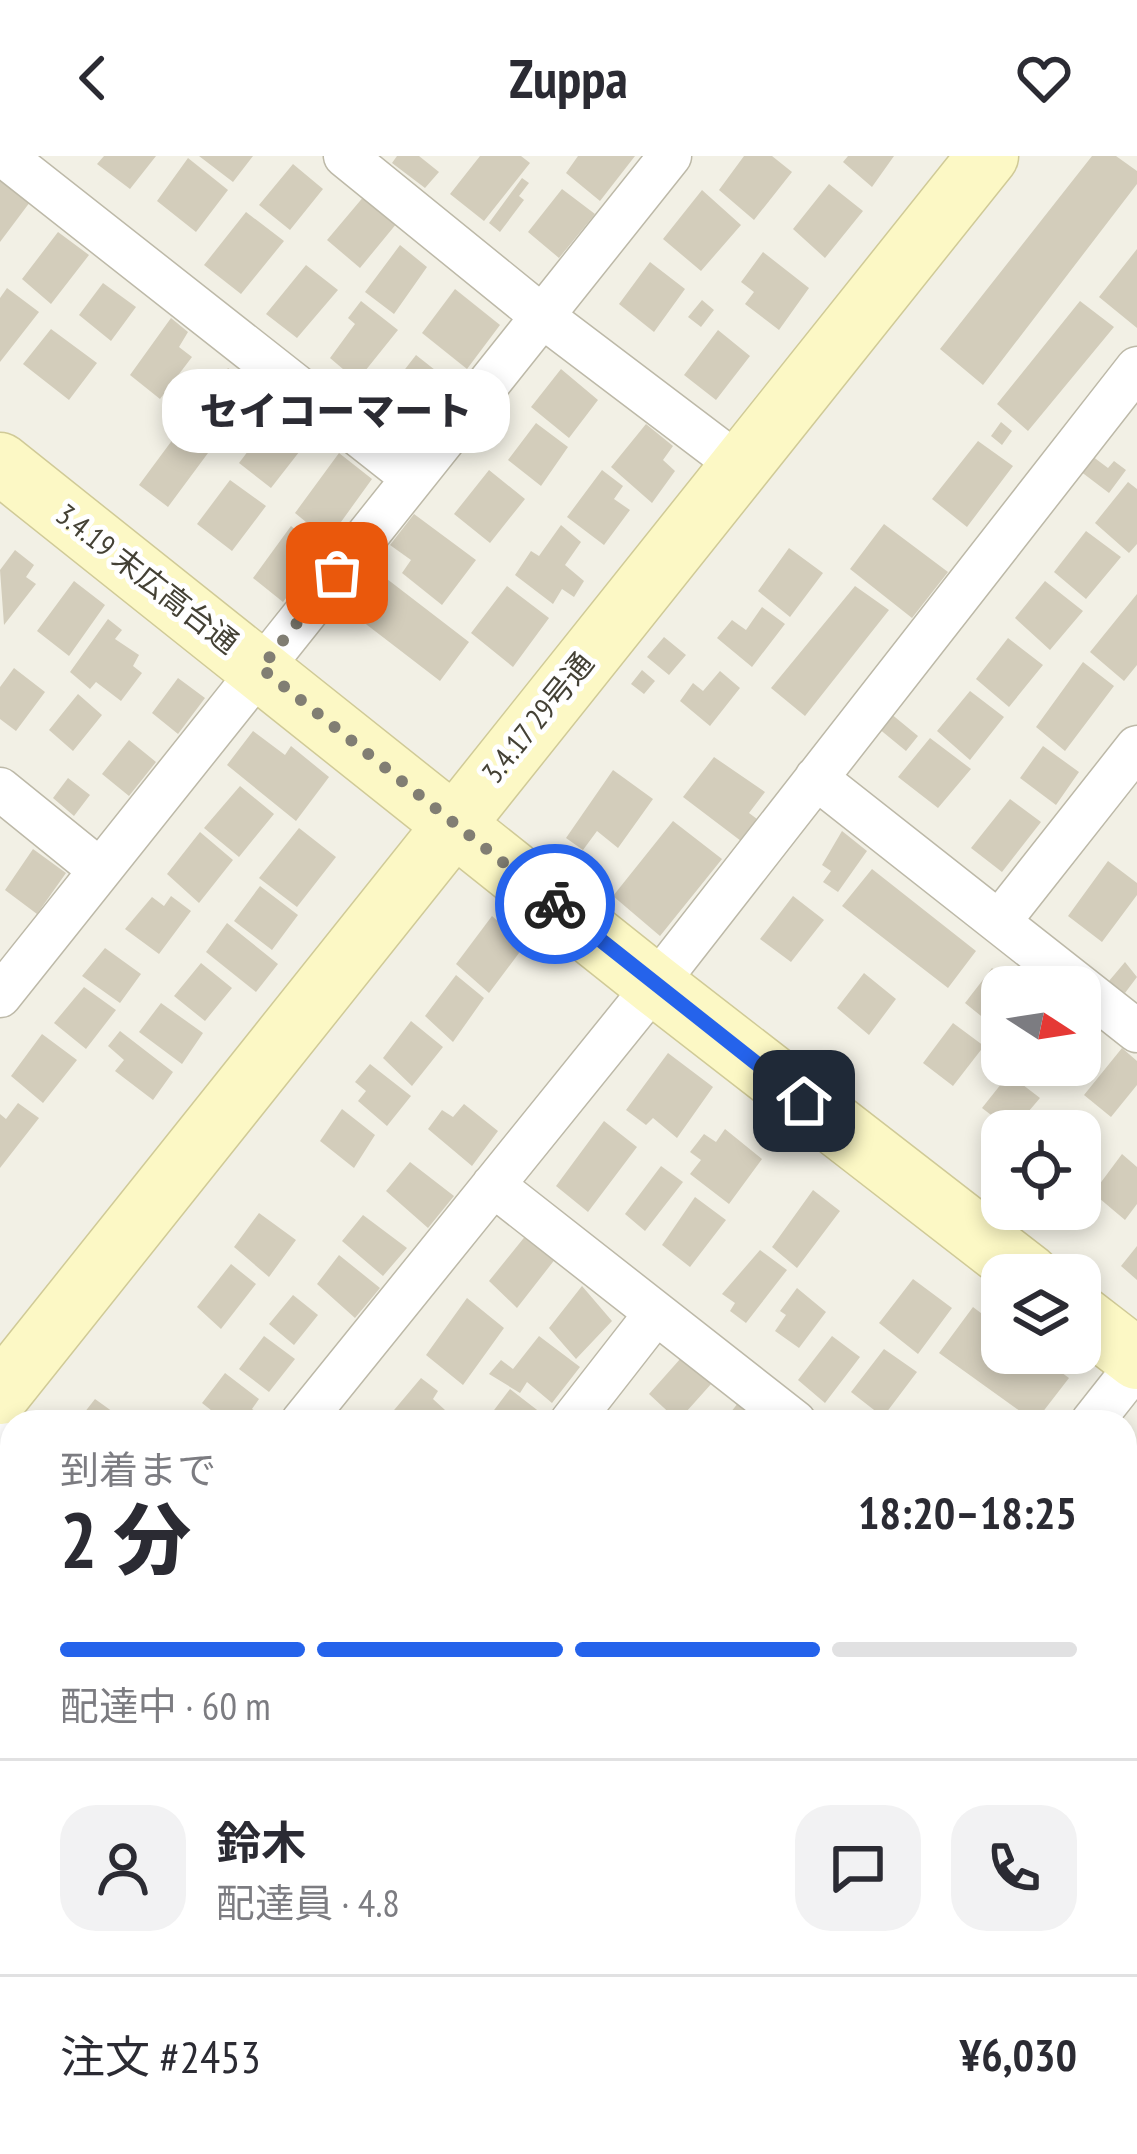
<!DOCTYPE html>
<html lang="ja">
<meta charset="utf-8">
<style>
:root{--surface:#fff;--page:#f2f2f3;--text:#2b2b33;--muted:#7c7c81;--line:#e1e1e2;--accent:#2563eb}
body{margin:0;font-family:"PT Sans Narrow","Noto Sans JP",sans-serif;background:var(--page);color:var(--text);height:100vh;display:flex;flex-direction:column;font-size:45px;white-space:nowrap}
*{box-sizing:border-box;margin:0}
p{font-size:39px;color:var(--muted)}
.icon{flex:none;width:66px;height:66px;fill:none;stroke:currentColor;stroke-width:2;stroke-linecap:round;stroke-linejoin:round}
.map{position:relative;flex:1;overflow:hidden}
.sheet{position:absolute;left:0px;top:1254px;width:1137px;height:744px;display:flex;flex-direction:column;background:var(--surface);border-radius:36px 36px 0 0;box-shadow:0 6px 18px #0003}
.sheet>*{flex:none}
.needle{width:78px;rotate:102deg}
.fabs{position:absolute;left:981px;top:810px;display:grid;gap:24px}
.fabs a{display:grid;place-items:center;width:120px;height:120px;border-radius:24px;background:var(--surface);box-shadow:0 6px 18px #0003;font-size:60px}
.pin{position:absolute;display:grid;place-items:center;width:102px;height:102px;color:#fff;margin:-51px;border-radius:24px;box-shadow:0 6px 18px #0006}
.courier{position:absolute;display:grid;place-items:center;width:120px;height:120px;margin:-60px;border:9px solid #2563eb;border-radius:50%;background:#fff;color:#222;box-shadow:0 3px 15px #0007}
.bubble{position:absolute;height:84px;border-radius:36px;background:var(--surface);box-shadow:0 6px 18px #0003;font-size:39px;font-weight:800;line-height:84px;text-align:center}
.head em{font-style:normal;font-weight:800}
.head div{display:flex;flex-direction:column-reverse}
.head{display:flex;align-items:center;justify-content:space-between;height:204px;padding:0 60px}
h1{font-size:78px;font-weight:800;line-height:90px}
.bar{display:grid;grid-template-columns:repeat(4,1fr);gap:18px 12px;align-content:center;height:144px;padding:0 60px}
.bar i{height:15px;border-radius:9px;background:var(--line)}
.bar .active{background:var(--accent)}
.bar p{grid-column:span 4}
.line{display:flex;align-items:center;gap:30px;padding:0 60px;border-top:3px solid var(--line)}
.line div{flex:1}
.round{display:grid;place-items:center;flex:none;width:126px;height:126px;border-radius:36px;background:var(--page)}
header{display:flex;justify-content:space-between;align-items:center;height:156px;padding:0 60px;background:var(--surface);font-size:54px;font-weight:800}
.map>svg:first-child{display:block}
.green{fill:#c4e5af}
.building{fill:#d3cdbb}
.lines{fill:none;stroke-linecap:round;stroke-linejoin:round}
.street-casing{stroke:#bdb9a8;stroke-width:45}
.secondary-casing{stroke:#d0ca97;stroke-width:63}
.street{stroke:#fff;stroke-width:42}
.secondary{stroke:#fcf8c5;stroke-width:60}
.done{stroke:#817e73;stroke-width:12;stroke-dasharray:0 21.6}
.route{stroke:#2563eb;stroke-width:15}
.labels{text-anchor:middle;stroke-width:10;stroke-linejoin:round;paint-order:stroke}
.street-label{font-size:30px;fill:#444135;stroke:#fff}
</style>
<header><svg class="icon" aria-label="back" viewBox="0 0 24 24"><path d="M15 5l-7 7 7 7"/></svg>Zuppa<svg class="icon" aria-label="heart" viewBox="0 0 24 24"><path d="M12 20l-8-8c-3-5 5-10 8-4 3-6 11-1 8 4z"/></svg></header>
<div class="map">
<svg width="1137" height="1998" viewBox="0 0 1137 1998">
<rect width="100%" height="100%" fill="#f2f0e5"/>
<path class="green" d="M1137,1574V1850L1125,1866V1589Z
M931,1986H1031L1022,1998H946Z"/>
<path class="building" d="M104,0H156L130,33L97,8Z
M199,0H253L233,26Z
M397,0H419L439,16L425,32L392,7Z
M480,0H521L530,7L484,65L450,38Z
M578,0H635L600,45L566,17Z
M744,0H772L792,16L754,64L719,34Z
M848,0H894L872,31L843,6Z
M1092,0H1116L1137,15V28L983,229L940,193Z
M188,2L228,34L196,76L157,45Z
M293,8L323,33L290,74L259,49Z
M522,22L529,27L519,40L524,44L500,76L489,67Z
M0,24L30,46L0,86Z
M829,28L863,55L825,102L793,73Z
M562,33L595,58L559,102L528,76Z
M702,34L741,69L701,115L663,83Z
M365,39L397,67L360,112L327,84Z
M246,56L284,85L241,138L204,109Z
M58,76L89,99L51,148L22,123Z
M400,89L427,111L394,158L365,136Z
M1137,93V172L1099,141Z
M763,96L809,132L779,174L745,148L754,136L741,126Z
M650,106L685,133L654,176L619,148Z
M306,109L338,134L297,182L266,158Z
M103,127L136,151L111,185L79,159Z
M7,132L39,156L0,206V142Z
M455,133L500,169L467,213L422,177Z
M702,144L714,154L701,171L688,161Z
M361,145L398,174L357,225L330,202L355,168L348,162Z
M1080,145L1114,171L1028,275L997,248Z
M171,162L188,176L179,191L192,201L160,243L130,219Z
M51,173L97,207L69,244L23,208Z
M718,174L750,200L716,244L684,219Z
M416,199L435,214L424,230L444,246L419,281L378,248Z
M228,212L258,234L225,280L196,256Z
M561,213L598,244L569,282L531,251Z
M276,258L310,282L271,332L239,307Z
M1001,266L1012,275L1002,289L991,280Z
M536,267L568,291L541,330L508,304Z
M646,268L673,290L663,304L675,315L652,347L611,311Z
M179,275L208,297L168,351L139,329Z
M978,285L1013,310L967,371L932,343Z
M339,297L372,323L328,384L295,357Z
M1092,300L1108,312L1114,305L1126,314L1109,337L1080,315Z
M489,314L525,343L490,387L454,358Z
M602,314L623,330L614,343L630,354L604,389L567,361Z
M230,324L266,350L232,395L197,368Z
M1128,326L1137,333V388L1129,397L1095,367Z
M414,358L476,404L442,449L402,417L411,404L390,389Z
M884,368L948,416L912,462L850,413Z
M561,369L581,386L565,409L584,425L574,441L562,433L553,448L515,419L531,395L539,400Z
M291,370L322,395L283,446L253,422Z
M1086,375L1121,401L1086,443L1054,416Z
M789,392L823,417L790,461L758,435Z
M15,394L34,409L26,421L36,428L4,469L0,414Z
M374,413L469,486L440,525L345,452Z
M74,425L105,449L69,500L37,475Z
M1045,425L1083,455L1050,494L1015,462Z
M507,430L549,462L513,511L471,477Z
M855,430L889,454L805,560L771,532Z
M1137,438V509L1124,525L1090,496Z
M762,451L785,468L752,511L717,482L732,464L746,474Z
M108,463L122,474L115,483L139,499L133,510L142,517L121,545L96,526L90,533L70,516Z
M664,481L686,499L669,519L647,501Z
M1008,482L1043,509L1009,551L976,523Z
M1083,506L1114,530L1065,595L1036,571Z
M14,512L45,536L16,575L0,563V531Z
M642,514L655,525L644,538L631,528Z
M720,515L740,532L710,570L680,545L693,527L703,535Z
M178,522L205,542L178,578L152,557Z
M970,535L1004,561L970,604L937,575Z
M78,538L102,559L73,595L49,574Z
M890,557L918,580L906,595L878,572Z
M253,575L285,599L291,590L329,621L296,665L227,609Z
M930,582L971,613L938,652L898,621Z
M129,584L156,606L129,640L102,618Z
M1043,590L1079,616L1056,649L1020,622Z
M714,601L765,636L749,657L757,663L741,685L683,641Z
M613,614L653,643L618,692L597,675L583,694L566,682Z
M68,622L90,639L74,660L53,642Z
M240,630L274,658L239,701L204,672Z
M1010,643L1041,666L1002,716L971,692Z
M673,665L722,703L660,780L613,740Z
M299,672L336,701L297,751L259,722Z
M842,675L867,695L838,736L823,726L831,715L822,709Z
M200,676L233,704L199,747L167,718Z
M33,693L66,717L37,758L5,734Z
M1108,705L1137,727V739L1102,786L1068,760Z
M872,713L976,795L948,832L842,750Z
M260,730L298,759L272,794L234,765Z
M171,740L191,755L159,798L125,773L152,741L164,750Z
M793,740L824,764L791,806L760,783Z
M492,760L525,789L489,837L456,808Z
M227,767L278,808L256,836L206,796Z
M105,792L141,818L120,847L82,820Z
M1125,806L1137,821L1125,837L1109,825Z
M201,807L232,832L205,865L174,840Z
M992,812L1015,831H1002V877L965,847Z
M864,817L896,843L869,879L837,852Z
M456,819L484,842L453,886L425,860Z
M84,831L116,854L86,893L54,867Z
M161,847L203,877L182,908L139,876Z
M411,865L443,891L412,930L383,902Z
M953,867L984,890L953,930L923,907Z
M120,875L173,916L153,944L115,915L124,904L108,890Z
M42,878L77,904L43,947L11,920Z
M1122,892L1137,905V929L1111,961L1084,939Z
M668,897L713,931L677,982L653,962L646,969L626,954Z
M370,908L411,940L387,970L358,945L366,935L355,926Z
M1041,909H1075L1062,926Z
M1009,918L1040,942L1012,975L982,952Z
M18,947L39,962L0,1012V958L6,963Z
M464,948L498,975L472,1010L428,973L442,954L453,961Z
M342,953L375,979L354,1012L320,985Z
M604,965L637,991L588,1056L556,1030Z
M725,973L762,1003L729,1048L690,1018L701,1004L690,996L704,978L716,986Z
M1122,998L1137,1011V1048L1125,1064L1093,1037Z
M410,1006L454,1040L428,1072L386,1035Z
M661,1010L683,1026L645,1075L625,1058Z
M813,1034L840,1055L797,1112L772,1091Z
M695,1041L726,1064L690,1111L662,1089Z
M259,1057L296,1084L269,1121L234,1091Z
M363,1059L407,1092L383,1120L342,1085Z
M527,1078L556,1102L517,1152L489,1125Z
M1137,1090V1124L1121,1110Z
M760,1094L787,1114L746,1167L730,1155L735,1147L722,1138Z
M339,1099L380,1132L355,1162L317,1128Z
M231,1108L256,1128L221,1173L197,1151Z
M913,1123L952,1152L918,1198L879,1167Z
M582,1130L612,1165L576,1203L549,1172Z
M797,1132L826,1156L799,1192L775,1175L786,1159L780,1155Z
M293,1139L318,1159L294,1189L269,1168Z
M467,1142L504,1172L463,1229L426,1199Z
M973,1151L1002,1173V1197H1035L1069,1222L1035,1266L939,1197Z
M264,1180L295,1203L269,1236L239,1213Z
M539,1180L580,1211L552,1247L527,1226L520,1237L489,1218L501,1204L513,1213Z
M832,1180L860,1201L825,1247L798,1224Z
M884,1193L917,1216L883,1261L851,1236Z
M681,1202L712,1227L678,1265L649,1238Z
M225,1217L259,1243L252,1253L259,1258L254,1266H226L202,1247Z
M421,1222L438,1235L433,1243L445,1254L435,1266H384Z
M510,1233L541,1257L533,1266H485Z
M742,1242L773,1266H723Z
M95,1243L127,1266H77Z
M12,1368V1536L0,1527V1385Z
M1125,1382L1137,1390V1442L1125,1458Z
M1137,1450V1490L1125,1482V1467Z
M12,1566V1907L0,1922V1576Z
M52,1986H101L92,1998H43Z
M431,1986H488L480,1998H422Z
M601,1986H658L648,1998H602L596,1993Z
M798,1986H869L860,1998H840L830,1986L826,1992L832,1998H789Z"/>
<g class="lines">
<g class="street-casing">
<path id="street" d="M4,0L413,322
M345,0L542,160L740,310
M816,622L1137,875
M0,633L100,714
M999,766L1137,591
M0,840L670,0
M493,1029L795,1266
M0,1266L12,1275
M302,1266L655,829L1137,212
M571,1266L656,1157
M1092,1266L1137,1209
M1125,1558L1137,1543
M1125,1897L1137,1881
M137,1986L152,1998
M523,1986L539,1998
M906,1986L921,1998
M0,1991L12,1976
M1046,1998L1055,1986"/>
</g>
<g class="secondary-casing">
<path id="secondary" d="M0,307L655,829L1029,1119
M1080,1159L1137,1203
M0,1238L988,0"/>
</g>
<use href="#street" class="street"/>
<use href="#secondary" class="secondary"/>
</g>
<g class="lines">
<path class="done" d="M337,417L261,512L555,748"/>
<path class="route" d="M555,748L804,945"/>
</g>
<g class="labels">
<g class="street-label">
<text transform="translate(147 423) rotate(38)" y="10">3.4.19 末広高台通</text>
<text transform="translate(538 562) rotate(-51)" y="10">3.4.17 29号通</text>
</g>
</g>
</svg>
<div class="fabs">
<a><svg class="needle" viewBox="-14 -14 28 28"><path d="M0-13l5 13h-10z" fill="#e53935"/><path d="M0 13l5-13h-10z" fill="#7c7c81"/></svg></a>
<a><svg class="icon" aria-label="locate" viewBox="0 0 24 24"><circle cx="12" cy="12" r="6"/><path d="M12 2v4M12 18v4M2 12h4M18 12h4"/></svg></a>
<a><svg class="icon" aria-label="layers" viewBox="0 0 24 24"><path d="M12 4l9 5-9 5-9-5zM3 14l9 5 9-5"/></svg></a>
</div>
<div class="pin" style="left:337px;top:417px;background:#ea580c"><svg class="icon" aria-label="bag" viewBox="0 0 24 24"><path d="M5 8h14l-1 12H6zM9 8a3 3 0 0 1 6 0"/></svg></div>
<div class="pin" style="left:804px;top:945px;background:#1f2937"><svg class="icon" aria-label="home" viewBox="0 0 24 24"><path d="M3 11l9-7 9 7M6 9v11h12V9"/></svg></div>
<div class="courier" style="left:555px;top:748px"><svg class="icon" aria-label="bike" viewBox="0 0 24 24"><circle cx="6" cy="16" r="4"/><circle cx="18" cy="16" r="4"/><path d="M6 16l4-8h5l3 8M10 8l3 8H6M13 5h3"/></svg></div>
<div class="bubble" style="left:162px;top:213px;width:348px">セイコーマート</div>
<section class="sheet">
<div class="head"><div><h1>2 分</h1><p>到着まで</p></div><em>18:20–18:25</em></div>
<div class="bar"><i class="active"></i><i class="active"></i><i class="active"></i><i></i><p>配達中 · 60 m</p></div>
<div class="line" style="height:216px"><a class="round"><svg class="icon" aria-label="person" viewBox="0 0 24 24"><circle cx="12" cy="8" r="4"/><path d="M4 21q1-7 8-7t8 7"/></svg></a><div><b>鈴木</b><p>配達員 · 4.8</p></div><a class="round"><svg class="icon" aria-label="chat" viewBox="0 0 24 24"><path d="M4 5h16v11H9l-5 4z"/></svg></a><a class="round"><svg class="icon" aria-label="phone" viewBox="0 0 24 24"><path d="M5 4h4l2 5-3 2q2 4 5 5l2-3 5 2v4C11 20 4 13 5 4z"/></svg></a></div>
<div class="line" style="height:156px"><div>注文 #2453</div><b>¥6,030</b></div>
</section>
</div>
